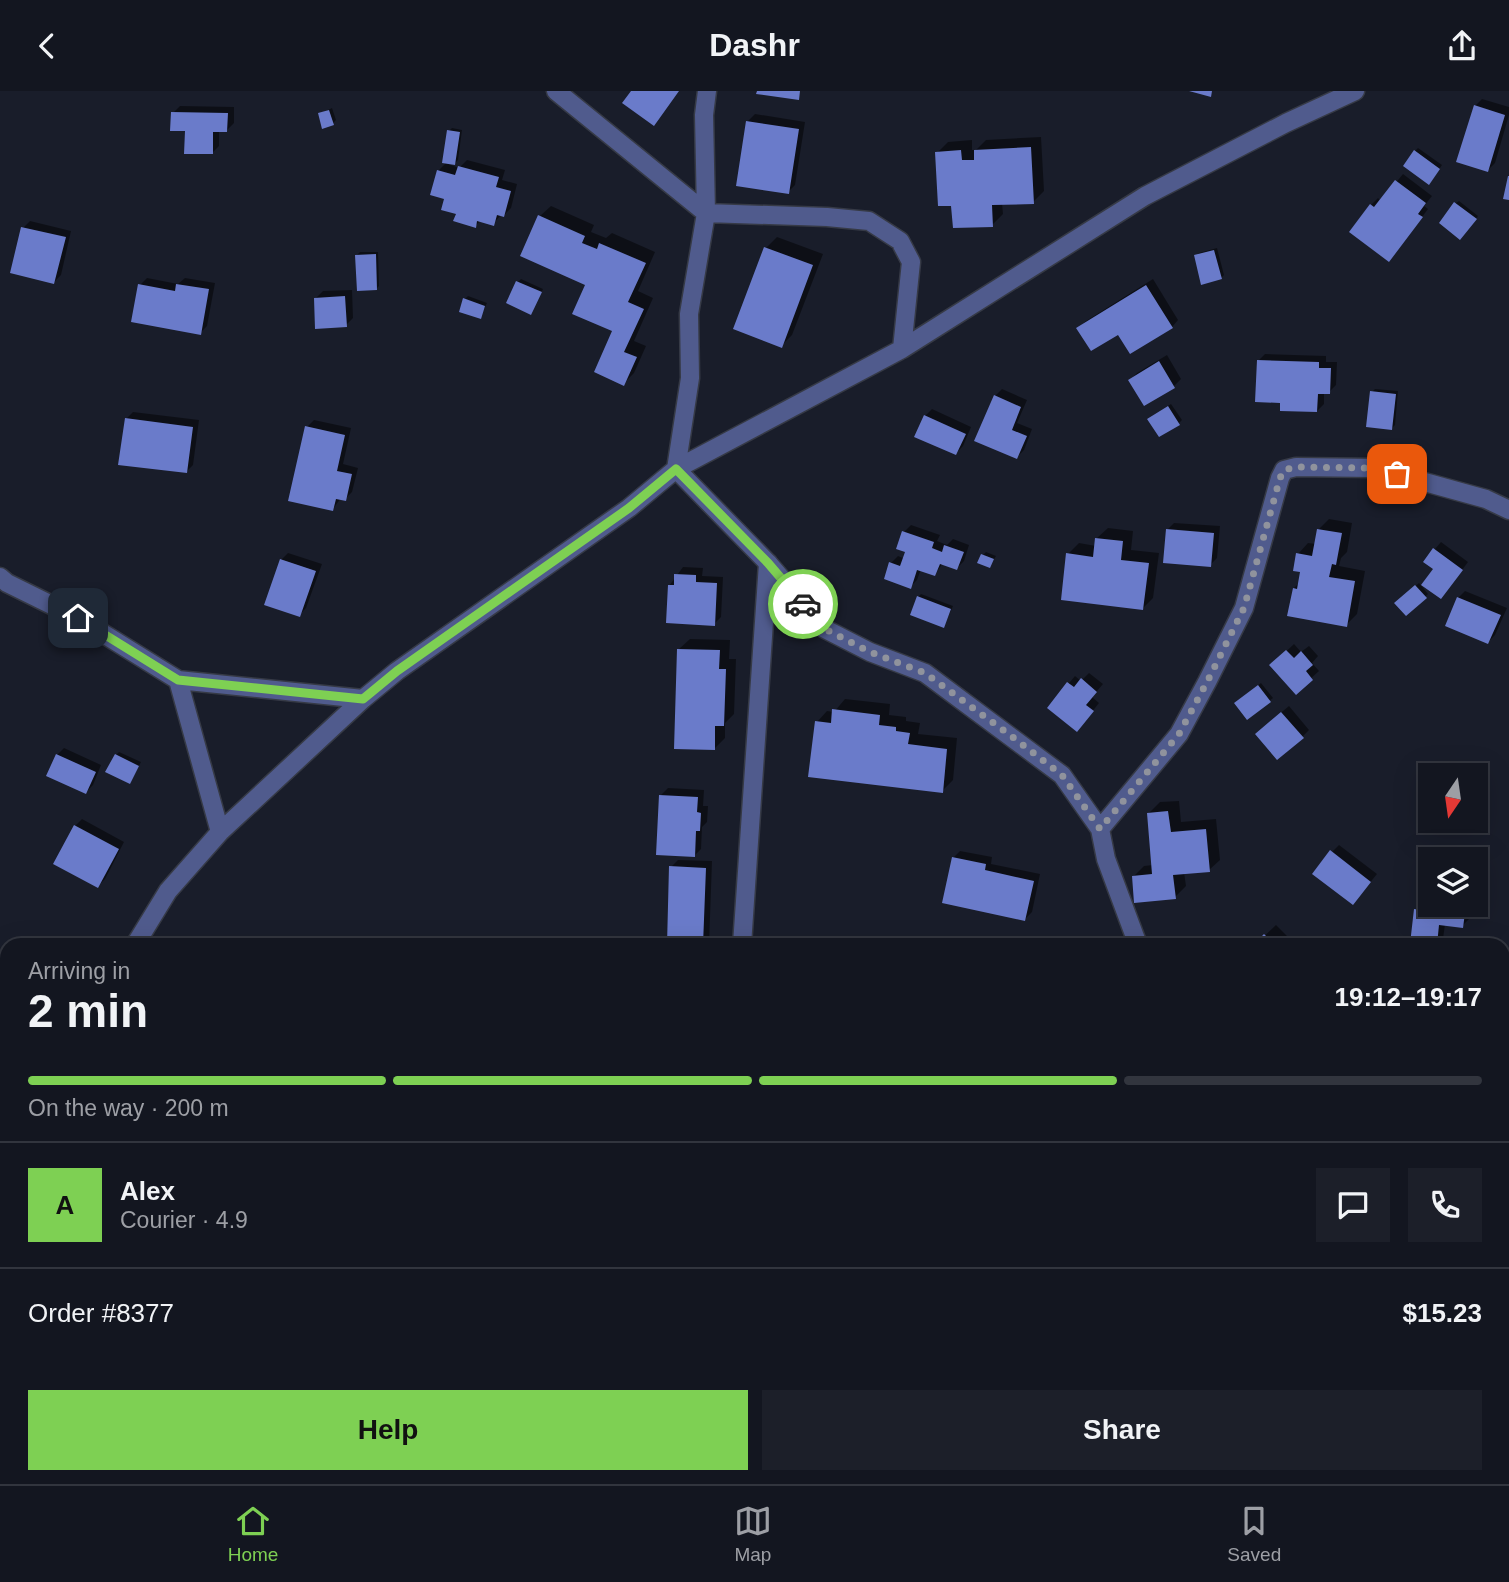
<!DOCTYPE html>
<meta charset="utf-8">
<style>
:root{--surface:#131620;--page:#1c1f29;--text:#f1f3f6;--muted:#9d9fa5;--line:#32353e;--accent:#7ed053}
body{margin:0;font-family:Helvetica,sans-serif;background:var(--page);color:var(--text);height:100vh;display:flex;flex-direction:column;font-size:26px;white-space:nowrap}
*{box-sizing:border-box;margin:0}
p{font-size:23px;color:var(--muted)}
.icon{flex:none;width:38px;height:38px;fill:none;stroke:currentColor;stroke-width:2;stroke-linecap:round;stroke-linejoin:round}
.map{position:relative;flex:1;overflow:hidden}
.details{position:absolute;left:0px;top:847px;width:1510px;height:546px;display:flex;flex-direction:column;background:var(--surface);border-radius:21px 21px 0 0;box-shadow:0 7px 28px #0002,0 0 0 2px var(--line)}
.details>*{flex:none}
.needle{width:46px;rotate:193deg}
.tools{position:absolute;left:1418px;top:672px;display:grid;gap:14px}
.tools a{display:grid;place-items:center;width:70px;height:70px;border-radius:0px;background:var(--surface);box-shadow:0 7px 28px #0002,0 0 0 2px var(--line);font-size:35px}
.pin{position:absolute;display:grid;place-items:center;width:60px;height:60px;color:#fff;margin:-30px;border-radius:14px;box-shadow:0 4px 10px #0006}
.courier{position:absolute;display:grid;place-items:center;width:70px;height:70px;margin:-35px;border:5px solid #7ed053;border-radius:50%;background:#fff;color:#222;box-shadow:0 2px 9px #0007}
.headline em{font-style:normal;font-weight:700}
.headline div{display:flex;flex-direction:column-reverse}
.headline{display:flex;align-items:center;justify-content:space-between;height:119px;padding:0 28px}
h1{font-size:46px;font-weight:700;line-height:52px}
.bar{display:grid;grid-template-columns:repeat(4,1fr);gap:10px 7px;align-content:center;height:84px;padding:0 28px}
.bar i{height:9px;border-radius:5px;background:var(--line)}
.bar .active{background:var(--accent)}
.bar p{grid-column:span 4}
.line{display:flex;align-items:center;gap:18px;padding:0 28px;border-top:2px solid var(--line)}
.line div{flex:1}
.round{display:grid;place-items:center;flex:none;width:74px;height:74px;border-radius:0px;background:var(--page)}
.cta{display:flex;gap:14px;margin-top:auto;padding:14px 28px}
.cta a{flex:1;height:80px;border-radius:0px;background:var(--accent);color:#111;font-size:28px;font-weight:700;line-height:80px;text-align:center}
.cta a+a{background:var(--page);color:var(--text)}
header{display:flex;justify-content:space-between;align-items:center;height:91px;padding:0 28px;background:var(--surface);font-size:32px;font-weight:700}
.tabs{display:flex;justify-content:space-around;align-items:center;height:98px;border-top:2px solid var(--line);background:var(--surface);font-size:19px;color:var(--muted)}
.tabs a{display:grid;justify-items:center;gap:4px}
.tabs .active{color:var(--accent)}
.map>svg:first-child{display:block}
.shadow{fill:#0007}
.building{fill:#6a7bca}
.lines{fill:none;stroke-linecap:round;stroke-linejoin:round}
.lane-casing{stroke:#363a46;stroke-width:21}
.street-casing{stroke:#363a46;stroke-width:21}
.secondary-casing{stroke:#363a46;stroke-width:21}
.lane{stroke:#505b8d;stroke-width:18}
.street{stroke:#505b8d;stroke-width:18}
.secondary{stroke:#6c7ece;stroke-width:18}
.done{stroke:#90939d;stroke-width:7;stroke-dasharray:0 12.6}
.route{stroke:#7ed053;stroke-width:9}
</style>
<header><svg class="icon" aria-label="back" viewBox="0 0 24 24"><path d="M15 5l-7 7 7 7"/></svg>Dashr<svg class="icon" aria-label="share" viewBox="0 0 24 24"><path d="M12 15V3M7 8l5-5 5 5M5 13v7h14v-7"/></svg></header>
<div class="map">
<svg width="1509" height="1393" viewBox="0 0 1509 1393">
<rect width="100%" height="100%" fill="#191d2a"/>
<path class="shadow" d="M1482,8L1509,16V24L1495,72L1488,79L1475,15Z
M180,15L234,16V32L227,39H219V55L212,62L186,38L173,22Z
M332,17L336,29L333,32L320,23Z
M755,23L805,31L795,94L788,101L748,30Z
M452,37L462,39L458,69L455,72L449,40Z
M1041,46L1044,100L1033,111L1002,112L1003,123L992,134L953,113L937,62L948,51L972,49V59H976L986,49Z
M1418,57L1442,74L1432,89L1415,60Z
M467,69L505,79L502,89L517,93L511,117L504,124H501L493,133L481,129L475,135L458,122L446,107L438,80L446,72L459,77Z
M1403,83L1432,105L1424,115L1428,118L1395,162L1371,114L1378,107L1381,110Z
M1459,110L1478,125L1463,144L1456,112Z
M551,115L594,134L591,141L606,147L612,142L655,161L638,200L653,207L634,250L646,255L634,282L623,293L614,239L588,193L540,125Z
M30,130L71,140L61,184L54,191L23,137Z
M777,146L823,163L792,244L781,255L766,157Z
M1217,157L1224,184L1221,187L1196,165L1199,162Z
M360,161H378L379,195L376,198L357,164Z
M147,187L178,193L185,187L215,192L207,235L200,242L140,194Z
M521,188L543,198L531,222L518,191Z
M1153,188L1178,229L1172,236L1118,241L1079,237L1086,230Z
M352,199L353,227L346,234L316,207L323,200Z
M468,205L487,212L480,226L465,208Z
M1265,263L1326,265V271H1337L1336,294L1329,301H1324V313L1317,320L1281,310L1258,270Z
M1167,264L1181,288L1174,295L1144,313L1130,289L1137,282Z
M1002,298L1027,309L1017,332L1032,338L1024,359L1017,366L995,305Z
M1375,298L1398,300L1395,334L1392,337L1372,301Z
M1171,313L1182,329L1179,332L1152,325Z
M932,318L971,336L963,355L956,362L925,325Z
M133,321L199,329L193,374L186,381L126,328Z
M314,329L351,337L343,373L358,377L352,401L345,408L341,407L333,418L307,336Z
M1329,428L1352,432L1347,461L1341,467L1339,475L1365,480L1357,523L1346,534L1294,497L1300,491L1302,480L1298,463L1308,452L1316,453L1318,439Z
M1174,432L1220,435L1217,467L1210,474L1167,439Z
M911,434L940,444L937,450L947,454L953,448L969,454L964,470L957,477L943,472L935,483L921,478L917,489L910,496L891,472L898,465L905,468L908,460L904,441Z
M1108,437L1133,440L1131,459L1159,462L1153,507L1142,518L1068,463L1079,452L1096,455L1097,447Z
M1441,451L1468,471L1447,499L1435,478V458Z
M986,461L996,465L990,475L983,464Z
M288,462L322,473L306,517L299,524L281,469Z
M683,476L703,477L702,485L723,486L721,526L714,533L669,495Z
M1419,492L1428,503L1406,523L1396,512Z
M1465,500L1507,517L1495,544L1488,551L1458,507Z
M921,503L953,515L944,535L918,506Z
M690,548L730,549L729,568H736L734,623L725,632V647L714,658L679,558Z
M1294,553L1301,561L1309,555L1318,565L1312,572L1319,580L1296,601L1272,574Z
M1089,582L1103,593L1092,606L1099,612L1083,632L1049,616L1075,585L1081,590Z
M1261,592L1273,607L1247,627L1239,609Z
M845,608L890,613L889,624L906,626V630L920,632L918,643L957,647L953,689L942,700L817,631L827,620L834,621Z
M1289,615L1309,639L1302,646L1264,636Z
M64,657L101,674L93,694L86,701L57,664Z
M119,661L141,671L132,688L116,664Z
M668,697L704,699L703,715H708L707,731L702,736L701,758L694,765L661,704Z
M1179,710L1181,731L1216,728L1220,769L1209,779L1184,781L1186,795L1175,806L1133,786L1144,775L1153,774L1149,722L1160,711Z
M82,728L124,751L105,788L98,795L75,735Z
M1339,754L1377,783L1359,805L1332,761Z
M960,760L992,766L991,773L1040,783L1032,821L1025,828L953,767Z
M678,769L712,770L709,854H669L671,776Z
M1430,800V814H1471L1469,828L1462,835L1445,833L1443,848L1437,854L1412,852L1415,819L1424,812L1425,804Z
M1276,834L1296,854H1255Z
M159,1386H218L214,1393H192Z
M414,1386H438L436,1388Z
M555,1386H597L590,1393H555Z
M789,1386H825L821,1393H788Z
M865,1386H893V1393H864Z"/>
<path class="building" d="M631,0H679L654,35L622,12Z
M757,0H800L799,9L756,3Z
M1189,0H1212L1211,6Z
M1474,14L1505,24L1488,81L1456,71Z
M329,19L334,34L322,38L318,22Z
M171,21L228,22L227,41H213V63H184L185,40H170Z
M746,30L799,38L789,103L736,95Z
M447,39L460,41L455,74L442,72Z
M1031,56L1034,113L992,114L993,136L953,137L951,115H938L935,61L961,59L962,69H974V59Z
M1414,59L1440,78L1429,94L1403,75Z
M458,75L499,86L496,96L511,100L504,126L497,124L494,135L477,130L476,137L453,130L456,123L441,119L444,108L430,104L437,79L455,84Z
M1508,85H1509V109L1503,108Z
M1395,89L1426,112L1418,123L1423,126L1389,171L1349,141L1370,113L1374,116Z
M1454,111L1477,128L1460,149L1439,132Z
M538,124L585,145L582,152L597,158L599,152L646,172L628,211L644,218L624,261L637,266L624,295L594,281L612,240L572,223L585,194L520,165Z
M21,136L66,146L54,193L10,182Z
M764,156L813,174L782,257L733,238Z
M1214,159L1222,188L1201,194L1194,164Z
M376,163L377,199L357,200L355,164Z
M516,190L542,201L531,224L506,212Z
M138,193L175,200L176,193L209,198L201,244L131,231Z
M1146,194L1173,237L1130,263L1118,244L1091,260L1076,237Z
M345,205L347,236L315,238L314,207Z
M463,207L485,215L481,228L459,221Z
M1257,269L1319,271V277H1331L1330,303H1318L1317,321L1280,320V312L1255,311Z
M1159,270L1175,297L1144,315L1128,289Z
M1370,300L1396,303L1392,339L1366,336Z
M994,304L1021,316L1012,339L1027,345L1017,368L974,350Z
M1168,315L1180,334L1159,346L1147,328Z
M924,324L966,343L956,364L914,346Z
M125,327L193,336L187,382L118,374Z
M305,335L345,344L337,380L352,383L346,410L336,408L333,420L288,410Z
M1166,438L1214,442L1211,476L1163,472Z
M1317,438L1342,442L1336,474L1332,473L1329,486L1355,490L1347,536L1287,525L1293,497L1297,498L1300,481L1293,480L1296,462L1312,465Z
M902,440L934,451L932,457L942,461L944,454L964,461L957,479L940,473L935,485L917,479L911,498L884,488L889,471L900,475L905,461L896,458Z
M1095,447L1123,450L1121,469L1149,472L1143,519L1061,509L1066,462L1093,466Z
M1433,457L1463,479L1441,508L1421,494L1433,478L1423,471Z
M981,463L994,468L990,477L977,472Z
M280,468L316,480L300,526L264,514Z
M674,483L696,484V491L717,492L715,535L666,532L668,494H674Z
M1415,494L1427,507L1406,525L1394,512Z
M917,505L951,518L944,537L910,524Z
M1457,506L1501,524L1488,553L1445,535Z
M677,558L720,559L719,578H726L724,635H715V659L674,658Z
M1286,559L1294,567L1301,560L1313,574L1306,580L1313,589L1296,604L1269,574Z
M1081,587L1097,601L1086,614L1094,620L1077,641L1047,617L1067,591L1074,596Z
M1258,594L1271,611L1247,629L1234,612Z
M832,618L880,624L879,634L896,636V640L910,642L908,653L947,658L943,702L808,686L815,630L831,632Z
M1281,621L1304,647L1277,669L1255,643Z
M56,663L96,681L86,703L46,685Z
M115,663L139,675L130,693L105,681Z
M659,704L698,706L697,721L701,722L700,740H696L695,766L656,764Z
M1168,720L1171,741L1206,738L1210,781L1173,784L1176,808L1134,812L1132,785L1152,783L1147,722Z
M74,734L119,758L98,797L53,773Z
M1330,759L1371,791L1353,814L1312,783Z
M952,766L986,773L985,779L1034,790L1025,830L942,812Z
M669,775L706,777L703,854H667Z
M1423,804H1430V814H1466L1463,837L1439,834L1437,854L1410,853L1414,818L1422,819Z
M1264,843L1275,854H1253Z
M155,1386H213L212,1393H183Z
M554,1386H589V1393H553Z
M787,1386H815V1393H787Z
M863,1386H888L887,1393H862Z
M1064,1386H1110L1107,1393H1080Z"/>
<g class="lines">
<g class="lane-casing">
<path id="lane" d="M742,854L768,472
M0,1100L7,1098
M280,1393L283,1386"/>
</g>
<g class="street-casing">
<path id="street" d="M556,0L706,122L827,126L869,130L900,150L911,171L902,258
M707,0L704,24L706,122L689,223L690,287L676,378L768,472L825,538L870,561L925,582L1062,684L1100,738L1106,768L1138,854
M0,486L7,492L78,527L178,589L363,608
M178,589L220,741
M1100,738L1179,643L1207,591L1244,517L1280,387L1284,379L1296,376L1374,377L1486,408L1509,419
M135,854L168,800L220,741L363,608L397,580L629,417L676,378L902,258L1145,105L1286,32L1355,0
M1503,1085L1509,1086
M0,1087L7,1074
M1503,1167L1509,1145
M1503,1330L1509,1333
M1188,1393L1190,1386
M1421,1393L1424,1386"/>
</g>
<g class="secondary-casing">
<path id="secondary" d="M0,1357L7,1359
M76,1386L94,1393"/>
</g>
<use href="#lane" class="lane"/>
<use href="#street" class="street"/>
<use href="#secondary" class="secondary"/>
</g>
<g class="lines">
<path class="done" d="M803,513L825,538L870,561L925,582L1010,644L1062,684L1100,738L1179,643L1207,591L1244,517L1280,387L1284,379L1296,376L1374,377L1397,383"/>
<path class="route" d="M78,527L178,589L363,608L397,580L629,417L676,378L768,472L803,513"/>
</g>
</svg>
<div class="tools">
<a><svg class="needle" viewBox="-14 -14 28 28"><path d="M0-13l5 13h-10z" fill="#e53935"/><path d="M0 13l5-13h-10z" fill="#9d9fa5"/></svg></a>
<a><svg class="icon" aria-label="layers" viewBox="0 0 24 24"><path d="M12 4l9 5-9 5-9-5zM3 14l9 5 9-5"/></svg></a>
</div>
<div class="pin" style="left:1397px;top:383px;background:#ea580c"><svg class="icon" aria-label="bag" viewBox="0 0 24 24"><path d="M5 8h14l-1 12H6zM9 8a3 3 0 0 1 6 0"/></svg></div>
<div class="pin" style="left:78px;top:527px;background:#1f2937"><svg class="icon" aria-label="home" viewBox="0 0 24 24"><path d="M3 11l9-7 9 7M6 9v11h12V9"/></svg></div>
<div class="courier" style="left:803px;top:513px"><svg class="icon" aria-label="car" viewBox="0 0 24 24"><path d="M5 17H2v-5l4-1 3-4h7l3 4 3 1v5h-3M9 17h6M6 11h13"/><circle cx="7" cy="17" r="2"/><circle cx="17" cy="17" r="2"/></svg></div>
<section class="details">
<div class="headline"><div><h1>2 min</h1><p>Arriving in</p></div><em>19:12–19:17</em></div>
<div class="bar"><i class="active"></i><i class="active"></i><i class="active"></i><i></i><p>On the way · 200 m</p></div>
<div class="line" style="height:126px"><b class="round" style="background:var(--accent);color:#111">A</b><div><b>Alex</b><p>Courier · 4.9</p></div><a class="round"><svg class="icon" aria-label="chat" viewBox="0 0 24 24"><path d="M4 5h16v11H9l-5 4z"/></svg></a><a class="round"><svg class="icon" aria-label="phone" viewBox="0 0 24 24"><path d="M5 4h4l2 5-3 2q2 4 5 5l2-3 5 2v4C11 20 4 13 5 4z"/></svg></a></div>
<div class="line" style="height:91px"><div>Order #8377</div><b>$15.23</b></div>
<div class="cta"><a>Help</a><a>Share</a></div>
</section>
</div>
<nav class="tabs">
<a class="active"><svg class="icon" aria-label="home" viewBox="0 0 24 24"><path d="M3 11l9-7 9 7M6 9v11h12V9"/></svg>Home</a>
<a><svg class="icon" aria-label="map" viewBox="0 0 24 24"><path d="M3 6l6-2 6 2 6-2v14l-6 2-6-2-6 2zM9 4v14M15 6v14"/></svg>Map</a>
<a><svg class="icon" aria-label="saved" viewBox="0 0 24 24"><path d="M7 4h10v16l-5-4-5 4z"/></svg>Saved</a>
</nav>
